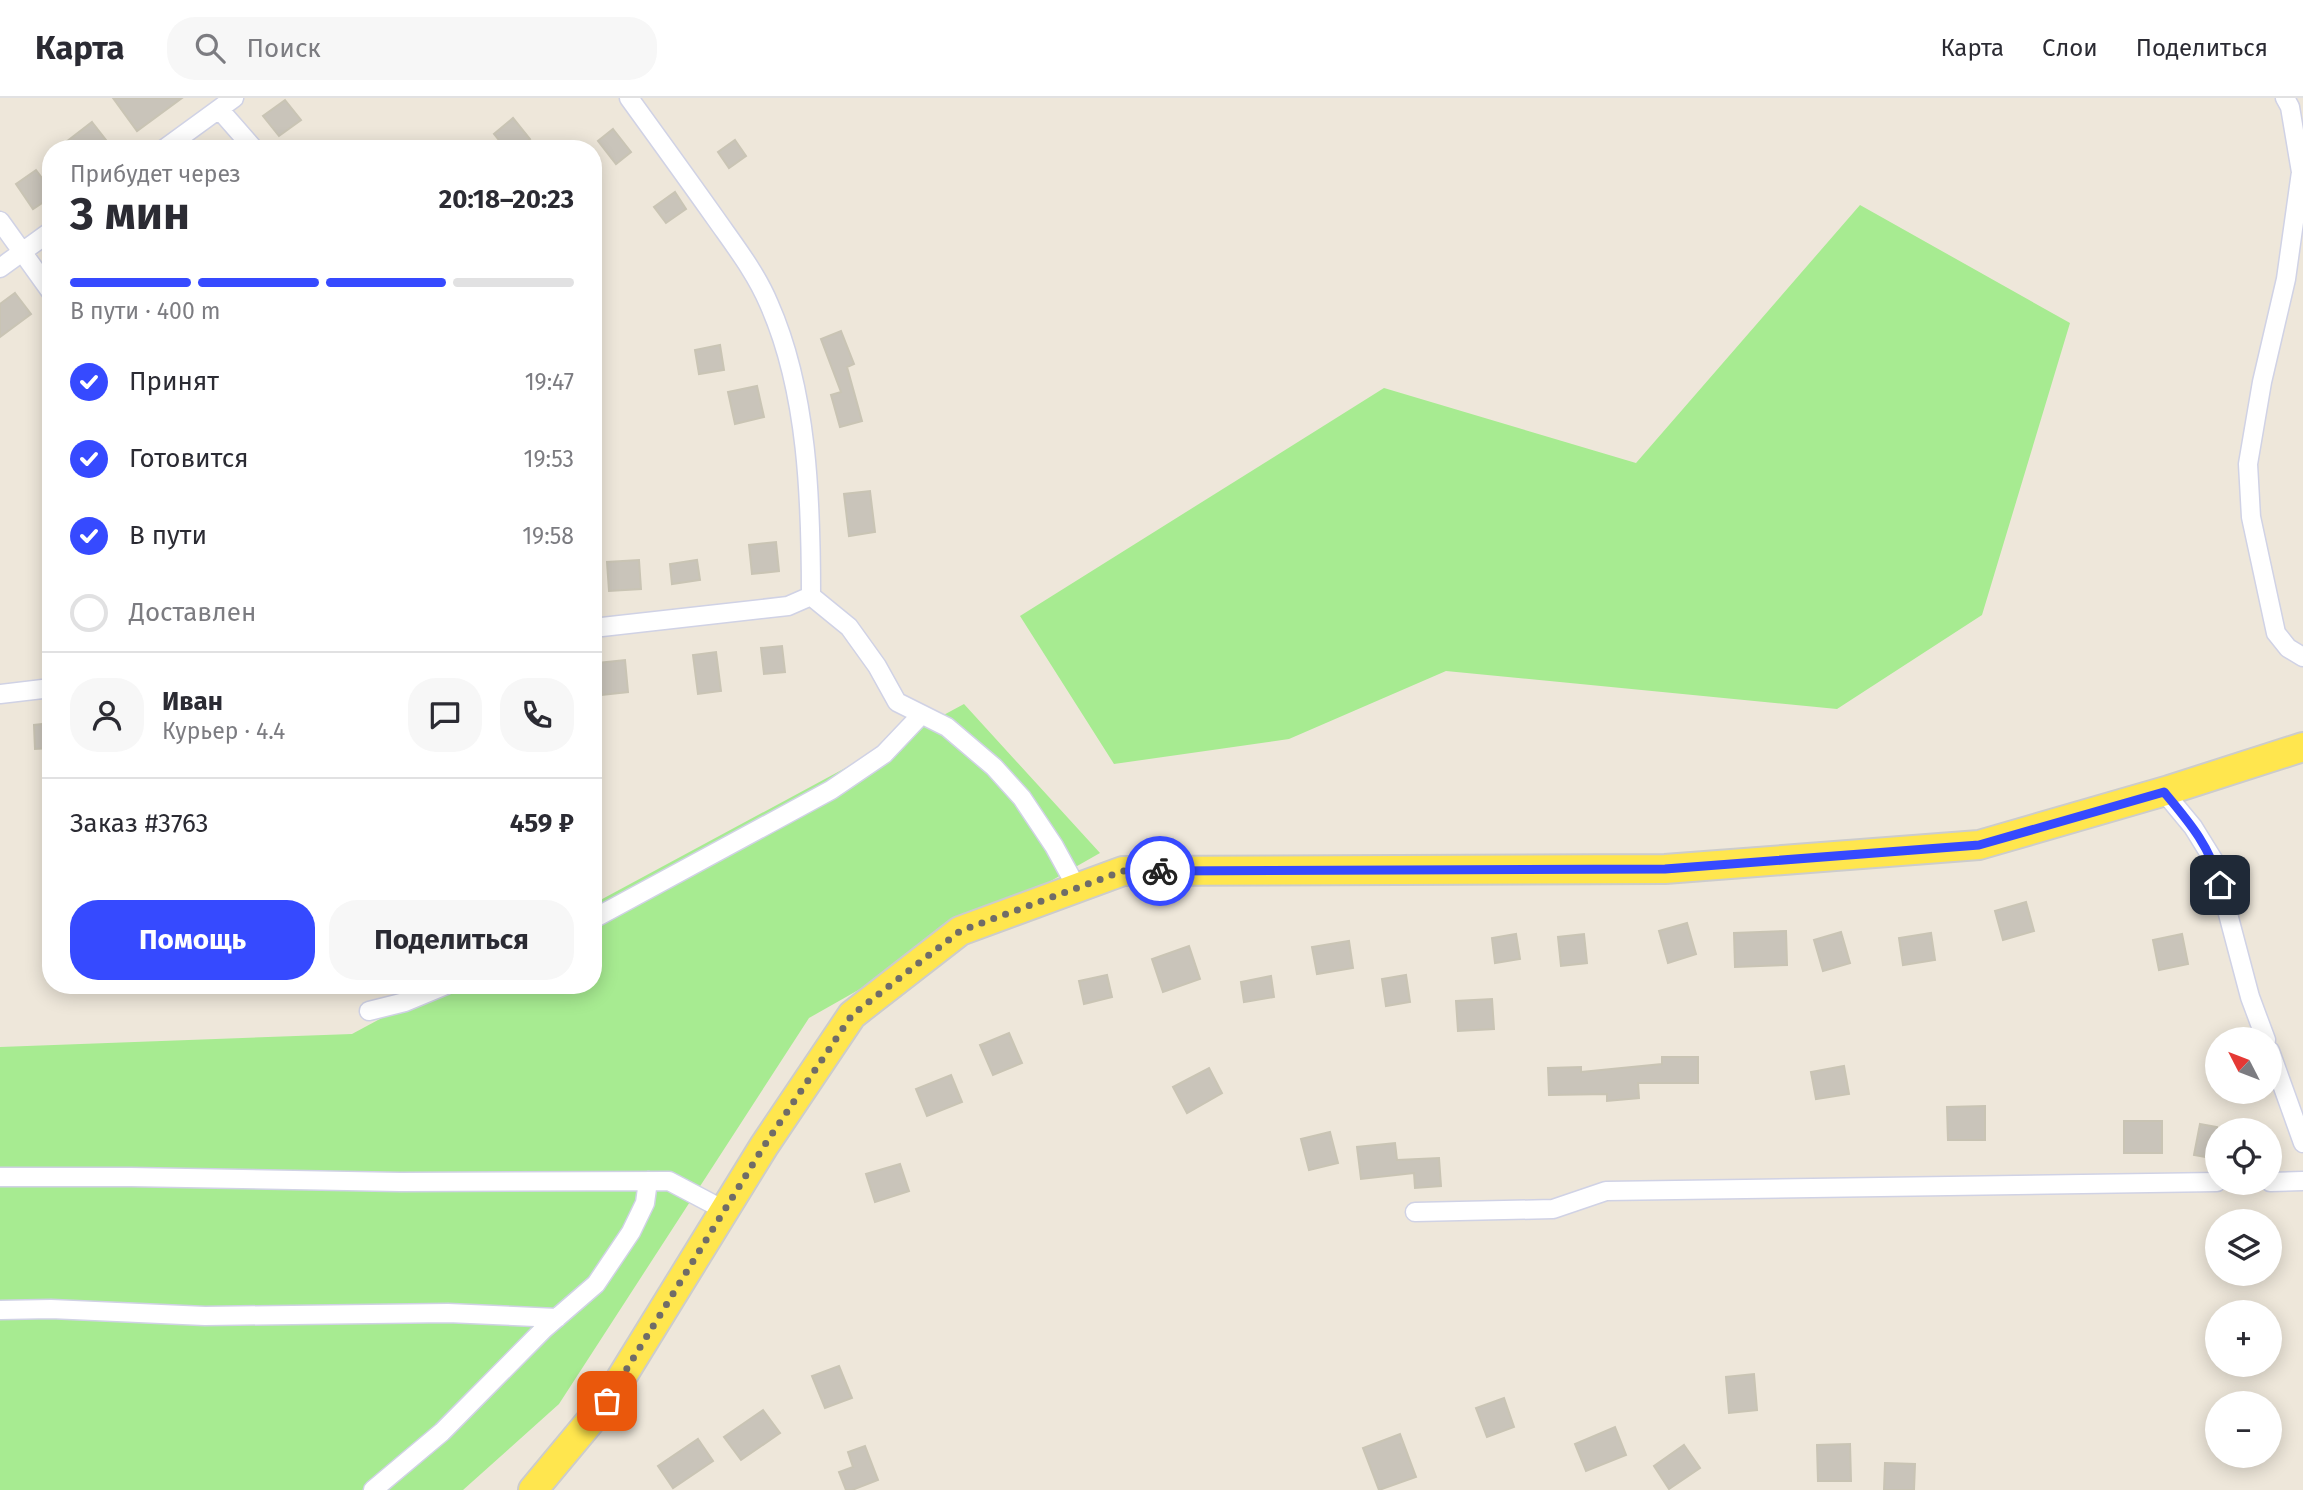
<!DOCTYPE html>
<html lang="ru">
<meta charset="utf-8">
<style>
:root{--surface:#fff;--page:#f7f7f7;--text:#2b2b33;--muted:#7c7c81;--line:#e1e1e2;--accent:#364aff}
body{margin:0;font-family:"Fira Sans",sans-serif;background:var(--page);color:var(--text);height:100vh;display:flex;flex-direction:column;font-size:26px;white-space:nowrap}
*{box-sizing:border-box;margin:0}
p{font-size:23px;color:var(--muted)}
.icon{flex:none;width:38px;height:38px;fill:none;stroke:currentColor;stroke-width:2;stroke-linecap:round;stroke-linejoin:round}
.map{position:relative;flex:1;overflow:hidden}
.details{position:absolute;left:42px;top:42px;width:560px;height:854px;display:flex;flex-direction:column;background:var(--surface);border-radius:28px;box-shadow:0 4px 18px #0003}
.details>*{flex:none}
.needle{width:46px;rotate:312deg}
.buttons{position:absolute;left:2205px;top:929px;display:grid;gap:14px}
.buttons a{display:grid;place-items:center;width:77px;height:77px;border-radius:50%;background:var(--surface);box-shadow:0 4px 18px #0003;font-size:35px}
.pin{position:absolute;display:grid;place-items:center;width:60px;height:60px;color:#fff;margin:-30px;border-radius:14px;box-shadow:0 4px 10px #0006}
.courier{position:absolute;display:grid;place-items:center;width:70px;height:70px;margin:-35px;border:5px solid #364aff;border-radius:50%;background:#fff;color:#222;box-shadow:0 2px 9px #0007}
.headline em{font-style:normal;font-weight:700}
.headline div{display:flex;flex-direction:column-reverse}
.headline{display:flex;align-items:center;justify-content:space-between;height:119px;padding:0 28px}
h1{font-size:46px;font-weight:700;line-height:52px}
.bar{display:grid;grid-template-columns:repeat(4,1fr);gap:10px 7px;align-content:center;height:84px;padding:0 28px}
.bar i{height:9px;border-radius:5px;background:var(--line)}
.bar .on{background:var(--accent)}
.bar p{grid-column:span 4}
.line{display:flex;align-items:center;gap:18px;padding:0 28px;border-top:2px solid var(--line)}
.line div{flex:1}
.round{display:grid;place-items:center;flex:none;width:74px;height:74px;border-radius:28px;background:var(--page)}
ol{padding:0 28px;list-style:none}
li{display:flex;align-items:center;gap:21px;height:77px}
li p{margin-inline-start:auto}
li .icon{padding:7px;border-radius:50%;background:var(--accent);color:#fff;stroke-width:4}
li:last-child{color:var(--muted)}
li i{width:38px;height:38px;border:4px solid var(--line);border-radius:50%}
.action{display:flex;gap:14px;margin-top:auto;padding:14px 28px}
.action a{flex:1;height:80px;border-radius:28px;background:var(--accent);color:#fff;font-size:28px;font-weight:700;line-height:80px;text-align:center}
.action a+a{background:var(--page);color:var(--text)}
header{display:flex;align-items:center;gap:42px;box-sizing:border-box;height:98px;padding:0 35px;background:var(--surface);border-bottom:2px solid var(--line)}
header strong{font-size:33px}
nav{display:flex;gap:38px;margin-inline-start:auto;font-size:24px}
.search{width:490px;height:63px;background:var(--page);display:flex;align-items:center;gap:18px;box-sizing:border-box;padding:0 24px;border-radius:28px;color:var(--muted);font-size:26px}
.map>svg:first-child{display:block}
.green{fill:#a7eb91}
.building{fill:#c9c4ba;stroke:#c9c4b4;stroke-width:2}
.lines{fill:none;stroke-linecap:round;stroke-linejoin:round}
.street-casing{stroke:#d0d2e5;stroke-width:21}
.primary-casing{stroke:#ccc;stroke-width:32}
.street{stroke:#fff;stroke-width:18}
.primary{stroke:#ffe64e;stroke-width:28}
.done{stroke:#6f6c68;stroke-width:7;stroke-dasharray:0 12.6}
.route{stroke:#364aff;stroke-width:9}
</style>
<header>
<strong>Карта</strong>
<div class="search"><svg class="icon" aria-label="search" viewBox="0 0 24 24"><circle cx="10" cy="10" r="6"/><path d="M15 15l6 6"/></svg>Поиск</div>
<nav><a>Карта</a><a>Слои</a><a>Поделиться</a></nav>
</header>
<div class="map">
<svg width="2303" height="1392" viewBox="0 0 2303 1392">
<rect width="100%" height="100%" fill="#eee7da"/>
<path class="green" d="M1860,107L2070,225L1982,517L1837,611L1446,573L1289,641L1114,666L1020,518L1384,290L1636,365Z
M964,606L1100,755L809,920L559,1306L463,1392H0V949L352,936L443,887H593V806Z"/>
<path class="building" d="M113,0H182L137,33Z
M285,2L301,22L279,38L263,18Z
M513,20L530,41L518,51H506L494,36Z
M92,24L113,51H57Z
M613,31L631,54L616,66L598,43Z
M735,42L746,58L729,70L718,54Z
M36,72L51,92V99L33,111L16,86Z
M675,94L686,111L666,125L654,109Z
M15,195L31,216L0,239V206Z
M841,233L854,266L847,269L862,323L840,329L831,297L841,294L821,241Z
M720,247L724,272L699,276L695,252Z
M757,288L764,319L735,326L728,294Z
M870,393L875,434L849,438L844,396Z
M776,444L779,473L752,476L749,447Z
M639,462L641,491L609,493L607,464Z
M697,462L700,482L672,486L670,466Z
M782,548L785,574L764,576L761,550Z
M716,554L721,593L698,596L693,557Z
M625,562L628,594L602,597L598,565Z
M51,625V650L35,651L34,627Z
M2026,804L2034,833L2003,842L1995,813Z
M1687,825L1696,856L1668,865L1659,833Z
M1786,833L1787,867L1735,869L1734,835Z
M1841,834L1850,865L1823,873L1814,842Z
M1931,835L1935,862L1903,867L1899,840Z
M1516,836L1520,861L1495,865L1492,840Z
M1584,836L1587,865L1561,868L1558,839Z
M2182,836L2188,866L2159,872L2153,842Z
M1349,843L1353,870L1317,876L1312,849Z
M1189,848L1200,881L1163,894L1152,861Z
M1107,877L1112,899L1084,906L1079,883Z
M1406,877L1410,904L1386,908L1382,881Z
M1271,878L1274,899L1244,904L1241,884Z
M1492,901L1494,931L1458,933L1456,903Z
M1009,935L1022,965L993,977L980,947Z
M1662,959H1698V985H1638L1639,1000L1607,1003V996L1549,997L1548,970L1581,969V974L1662,966Z
M1844,968L1849,996L1816,1001L1811,974Z
M1209,970L1222,995L1187,1015L1173,989Z
M951,977L962,1004L927,1018L916,991Z
M1985,1008V1042H1948L1947,1009Z
M2124,1023H2162V1055H2124Z
M2200,1026L2217,1029V1061L2194,1057Z
M1330,1034L1338,1065L1309,1072L1301,1041Z
M1395,1045L1397,1062L1439,1060L1441,1088L1415,1090L1414,1075L1361,1081L1357,1049Z
M900,1066L909,1093L875,1104L866,1076Z
M839,1268L852,1300L825,1310L812,1278Z
M1754,1276L1757,1312L1729,1315L1726,1279Z
M1504,1300L1514,1329L1487,1339L1476,1310Z
M763,1312L780,1335L741,1362L724,1339Z
M1615,1329L1626,1357L1586,1373L1575,1346Z
M1400,1336L1416,1379L1379,1392L1363,1350Z
M698,1341L713,1363L673,1390L658,1368Z
M1850,1346L1851,1383H1818L1817,1347Z
M1684,1347L1700,1370L1669,1391L1654,1368Z
M865,1348L878,1382L852,1392H846L839,1374L853,1369L848,1354Z
M1885,1365L1915,1366L1914,1392H1884Z"/>
<g class="lines">
<g class="street-casing">
<path id="street" d="M629,0C658,40 687,80 716,121C735,148 756,175 769,206C808,294 811,403 811,498
M2285,0L2290,9L2301,74L2286,181L2262,284L2248,366L2251,419L2276,535L2288,550L2303,559
M219,11L254,51
M164,51L234,0
M0,123L51,194
M0,170L51,133
M811,498L849,529L877,568L897,604L947,629L994,669L1022,700L1054,748L1077,790
M593,530L788,508L811,498
M0,596L51,590
M2164,694L2193,729L2214,763L2250,899L2266,942
M593,821L831,692L884,656L921,617
M369,913L405,904L446,887
M2270,953L2303,1045
M0,1079H131L400,1084L669,1083L724,1112
M2270,1084L2303,1083
M1415,1114L1553,1111L1606,1093L2217,1084
M0,1212L51,1211L205,1218L448,1215L557,1220
M373,1392L442,1334L544,1231L596,1186L631,1134L645,1105L648,1083"/>
</g>
<g class="primary-casing">
<path id="primary" d="M533,1392L607,1303L764,1048L852,917L960,833L1123,773L1665,771L1979,747L2169,692L2303,649"/>
</g>
<use href="#street" class="street"/>
<use href="#primary" class="primary"/>
</g>
<g class="lines">
<path class="done" d="M607,1303L764,1048L852,917L960,833L1123,773H1160"/>
<path class="route" d="M1160,773L1665,771L1979,747L2164,694C2189,724 2210,748 2220,787"/>
</g>
</svg>
<div class="buttons">
<a><svg class="needle" viewBox="-14 -14 28 28"><path d="M0-13l5 13h-10z" fill="#e53935"/><path d="M0 13l5-13h-10z" fill="#7c7c81"/></svg></a>
<a><svg class="icon" aria-label="locate" viewBox="0 0 24 24"><circle cx="12" cy="12" r="6"/><path d="M12 2v4M12 18v4M2 12h4M18 12h4"/></svg></a>
<a><svg class="icon" aria-label="layers" viewBox="0 0 24 24"><path d="M12 4l9 5-9 5-9-5zM3 14l9 5 9-5"/></svg></a>
<a>+</a>
<a>−</a>
</div>
<div class="pin" style="left:607px;top:1303px;background:#ea580c"><svg class="icon" aria-label="bag" viewBox="0 0 24 24"><path d="M5 8h14l-1 12H6zM9 8a3 3 0 0 1 6 0"/></svg></div>
<div class="pin" style="left:2220px;top:787px;background:#1f2937"><svg class="icon" aria-label="home" viewBox="0 0 24 24"><path d="M3 11l9-7 9 7M6 9v11h12V9"/></svg></div>
<div class="courier" style="left:1160px;top:773px"><svg class="icon" aria-label="bike" viewBox="0 0 24 24"><circle cx="6" cy="16" r="4"/><circle cx="18" cy="16" r="4"/><path d="M6 16l4-8h5l3 8M10 8l3 8H6M13 5h3"/></svg></div>
<section class="details">
<div class="headline"><div><h1>3 мин</h1><p>Прибудет через</p></div><em>20:18–20:23</em></div>
<div class="bar"><i class="on"></i><i class="on"></i><i class="on"></i><i></i><p>В пути · 400 m</p></div>
<ol>
<li><svg class="icon" aria-label="check" viewBox="0 0 24 24"><path d="M5 12l5 5 9-10"/></svg>Принят<p>19:47</p></li>
<li><svg class="icon" aria-label="check" viewBox="0 0 24 24"><path d="M5 12l5 5 9-10"/></svg>Готовится<p>19:53</p></li>
<li><svg class="icon" aria-label="check" viewBox="0 0 24 24"><path d="M5 12l5 5 9-10"/></svg>В пути<p>19:58</p></li>
<li><i></i>Доставлен</li>
</ol>
<div class="line" style="height:126px"><a class="round"><svg class="icon" aria-label="person" viewBox="0 0 24 24"><circle cx="12" cy="8" r="4"/><path d="M4 21q1-7 8-7t8 7"/></svg></a><div><b>Иван</b><p>Курьер · 4.4</p></div><a class="round"><svg class="icon" aria-label="chat" viewBox="0 0 24 24"><path d="M4 5h16v11H9l-5 4z"/></svg></a><a class="round"><svg class="icon" aria-label="phone" viewBox="0 0 24 24"><path d="M5 4h4l2 5-3 2q2 4 5 5l2-3 5 2v4C11 20 4 13 5 4z"/></svg></a></div>
<div class="line" style="height:91px"><div>Заказ #3763</div><b>459 ₽</b></div>
<div class="action"><a>Помощь</a><a>Поделиться</a></div>
</section>
</div>
